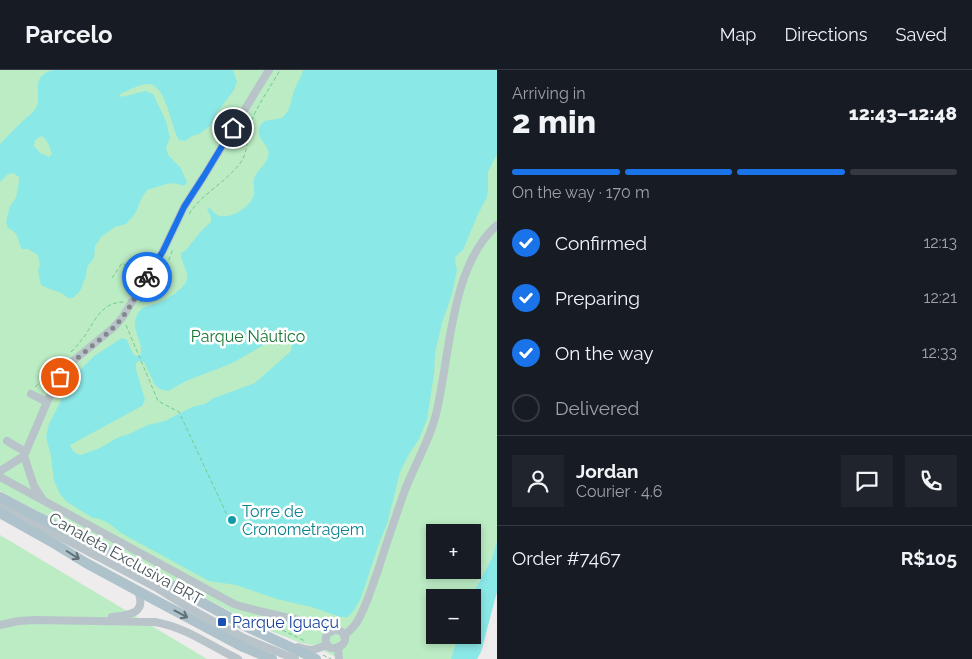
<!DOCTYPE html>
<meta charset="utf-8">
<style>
:root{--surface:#171b24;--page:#20242c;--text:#f1f3f6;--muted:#9ea1a6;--line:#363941;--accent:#1a73e8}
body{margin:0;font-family:Raleway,sans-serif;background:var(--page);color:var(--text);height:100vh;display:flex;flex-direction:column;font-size:19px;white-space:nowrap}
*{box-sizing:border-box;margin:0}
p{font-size:16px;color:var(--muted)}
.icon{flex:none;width:28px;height:28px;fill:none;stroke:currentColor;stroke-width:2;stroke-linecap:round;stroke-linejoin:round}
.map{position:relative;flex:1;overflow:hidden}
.drawer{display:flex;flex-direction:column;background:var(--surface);width:475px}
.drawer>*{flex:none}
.fabs{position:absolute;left:426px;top:454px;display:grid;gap:10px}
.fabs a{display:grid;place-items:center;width:55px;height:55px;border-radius:0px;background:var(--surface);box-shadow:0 2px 8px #0003;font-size:25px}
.pin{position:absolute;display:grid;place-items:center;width:42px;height:42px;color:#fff;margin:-21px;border:2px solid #fff;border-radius:50%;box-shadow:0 1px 5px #0007}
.courier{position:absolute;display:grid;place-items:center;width:50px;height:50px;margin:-25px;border:4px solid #1a73e8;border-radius:50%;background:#fff;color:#222;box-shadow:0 1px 6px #0007}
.head em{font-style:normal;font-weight:800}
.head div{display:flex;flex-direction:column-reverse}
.head{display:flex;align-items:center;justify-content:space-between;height:85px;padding:0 15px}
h1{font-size:32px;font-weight:800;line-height:38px}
.bar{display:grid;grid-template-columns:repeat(4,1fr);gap:8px 5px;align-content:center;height:60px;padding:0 15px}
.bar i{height:6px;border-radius:4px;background:var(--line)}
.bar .selected{background:var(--accent)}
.bar p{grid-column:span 4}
.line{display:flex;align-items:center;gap:12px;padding:0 15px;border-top:1px solid var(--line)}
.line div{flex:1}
.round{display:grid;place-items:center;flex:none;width:52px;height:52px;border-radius:0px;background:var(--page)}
ol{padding:0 15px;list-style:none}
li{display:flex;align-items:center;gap:15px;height:55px}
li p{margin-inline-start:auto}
li .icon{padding:5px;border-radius:50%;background:var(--accent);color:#fff;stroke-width:4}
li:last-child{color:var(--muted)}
li i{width:28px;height:28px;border:2px solid var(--line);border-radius:50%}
header{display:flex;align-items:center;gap:30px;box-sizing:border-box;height:70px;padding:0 25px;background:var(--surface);border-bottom:1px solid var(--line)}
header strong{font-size:24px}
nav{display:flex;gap:28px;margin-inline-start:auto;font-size:18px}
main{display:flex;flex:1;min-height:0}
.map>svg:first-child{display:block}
.green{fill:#bbecc4;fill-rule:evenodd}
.water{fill:#8ae8e7;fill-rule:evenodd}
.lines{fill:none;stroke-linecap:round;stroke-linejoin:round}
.path{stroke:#75c98d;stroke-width:1;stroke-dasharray:4 2.5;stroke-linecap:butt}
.minor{stroke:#b8c4c9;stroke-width:8}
.major{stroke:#adc2cb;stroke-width:10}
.oneway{stroke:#607076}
.done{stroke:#81898d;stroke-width:5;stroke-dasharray:0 9}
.route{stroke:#1a73e8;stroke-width:6}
.culture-dot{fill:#0f9aa8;stroke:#fff;stroke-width:2}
.transit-dot{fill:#1a4fb4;stroke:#fff;stroke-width:2}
.labels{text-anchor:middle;stroke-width:5;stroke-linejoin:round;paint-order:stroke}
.park-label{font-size:16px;fill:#197734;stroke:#fff}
.culture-label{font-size:16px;fill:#0d838f;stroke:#fff;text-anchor:start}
.street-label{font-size:16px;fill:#465459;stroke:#fff}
.transit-label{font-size:16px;fill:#164399;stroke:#fff;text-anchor:start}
</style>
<header>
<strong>Parcelo</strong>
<nav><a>Map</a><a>Directions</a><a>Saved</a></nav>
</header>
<main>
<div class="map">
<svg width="497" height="589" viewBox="0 0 497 589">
<rect width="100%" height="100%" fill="#efeced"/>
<path class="green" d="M0,0H497V471L492,488L471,527L435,528V565H458L451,589H340L312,575L301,573L258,556L149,498L39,442L0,421ZM435,462H472V500H435Z
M0,465L207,589H0Z"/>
<path class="water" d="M53,0H233L237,12L234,20L215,45L210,56L199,64L192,66L185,71L179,70C171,58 166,13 148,14C139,14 130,20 122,23L119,25L122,27L145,21L153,24L166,51L170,68L166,77L168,85L180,97L187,112L184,116C167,109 164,117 148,119L142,127L135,144L126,154L115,157L102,166L95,176L94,188L87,197L86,206L80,221L73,228H68C58,219 51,221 41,215L38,200L40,195L38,185L28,179H22C16,169 21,165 8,158L6,152L10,136L16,128L19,112V107L13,103L8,104L0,112V74C8,66 16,57 25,49C28,46 33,43 36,38C43,24 28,7 53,0ZM41,66C48,69 49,77 52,84L49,87L40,83L34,76L35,70Z
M303,0H497V84L488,102V117L487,127L478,144L463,180L456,186L455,191L457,200L452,224L442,253L435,283L434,304L427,349L419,369L409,384L400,402L387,454L378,476L361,528L354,540L348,547H340L315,538L277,529L236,515L209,511L121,463L110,454L100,449L93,448L67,432L60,424L54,411L51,386L46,367L49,354L69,315L81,299L94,286L122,268L127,270L131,280L135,286H140C145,273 131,261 136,248C137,244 140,240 143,238C147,236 153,235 158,233C166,230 182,220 186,212C191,202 180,193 181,183L186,180L201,161L211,152V147L207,138L208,137C212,140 215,145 220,146C232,149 251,136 254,125C255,118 252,112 255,106C259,99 266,94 268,87C272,76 256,70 259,59C263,45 277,53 284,46C291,39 291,29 294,21C296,14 301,8 303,0ZM276,258L289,270L292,274L291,281L255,313L214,328L205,334L192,337L165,351L148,355L129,364L119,367L100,378L81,385L75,383L71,378L70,375L142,336L145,330L136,299V293L139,291L144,292L155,315L160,319L168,321L186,311L230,294L243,287L272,270L275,265Z
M497,471V522L481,582L477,589H451L458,565H472V528L471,527L492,488Z"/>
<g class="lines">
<path class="path" d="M189,144C202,123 227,112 241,92C249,80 246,67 250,55C256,37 271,16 280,0
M112,208L122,193L140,205
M140,232C160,223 165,198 173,179
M126,255L158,331L179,342L228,447
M71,282C77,276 82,270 86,264C96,248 103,232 124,232
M35,317L63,290
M259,549L305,571
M323,585L331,589"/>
<path class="minor" d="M31,324L47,332
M7,371L26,382
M24,386L34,416L43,430
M0,401L24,386L47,332L60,307L66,299L73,291L113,258L122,248L163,181L184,137L204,106L269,0
M0,407L234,534C261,543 289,547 316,554C322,556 338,559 342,562C356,577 318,588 327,564L334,560
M0,435L157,518L189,538L244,568L295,589
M112,547C129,545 147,544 138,521
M0,555L18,551L36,550L155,552C188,558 208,575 238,589
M344,566C349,561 353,558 357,552C366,537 371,519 377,503C386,475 395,448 405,420C415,394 431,368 437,340C450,284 451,195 497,155
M298,577C311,581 315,581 327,574
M338,578L339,589"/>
<path class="major" d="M0,427L34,445L112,483L247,557L316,589
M0,443L55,474L86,493L138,521L243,577L272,589"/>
</g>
<defs><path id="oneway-shaft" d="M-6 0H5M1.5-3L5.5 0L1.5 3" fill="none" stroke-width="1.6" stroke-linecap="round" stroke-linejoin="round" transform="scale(1.25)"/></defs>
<g class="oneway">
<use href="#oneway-shaft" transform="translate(73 485) rotate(32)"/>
<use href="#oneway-shaft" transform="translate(181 544) rotate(28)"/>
</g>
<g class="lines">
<path class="done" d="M60,307C74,288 95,275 112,259C127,245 136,225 147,207"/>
<path class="route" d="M147,207L163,181L184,137L204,106L233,58"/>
</g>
<circle class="culture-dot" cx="232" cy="450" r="5"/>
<rect class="transit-dot" x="217" y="547" width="10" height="10" rx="2.5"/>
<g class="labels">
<g class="park-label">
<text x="248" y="272">Parque Náutico</text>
</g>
<g class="culture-label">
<text x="242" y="447">Torre de<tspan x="242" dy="18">Cronometragem</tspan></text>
</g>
<g class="street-label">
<text transform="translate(126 488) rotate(29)" y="6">Canaleta Exclusiva BRT</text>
</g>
<g class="transit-label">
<text x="232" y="558">Parque Iguaçu</text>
</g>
</g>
</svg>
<div class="fabs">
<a>+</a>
<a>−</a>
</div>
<div class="pin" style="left:60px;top:307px;background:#ea580c"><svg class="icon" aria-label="bag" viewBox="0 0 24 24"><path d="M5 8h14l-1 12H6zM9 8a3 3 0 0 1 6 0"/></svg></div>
<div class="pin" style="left:233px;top:58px;background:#1f2937"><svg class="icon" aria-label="home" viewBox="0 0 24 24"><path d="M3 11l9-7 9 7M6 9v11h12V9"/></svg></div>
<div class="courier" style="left:147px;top:207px"><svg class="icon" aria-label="bike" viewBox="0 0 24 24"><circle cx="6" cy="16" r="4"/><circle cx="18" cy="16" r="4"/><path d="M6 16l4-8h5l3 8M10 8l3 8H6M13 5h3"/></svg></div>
</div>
<section class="drawer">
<div class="head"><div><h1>2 min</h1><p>Arriving in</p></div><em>12:43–12:48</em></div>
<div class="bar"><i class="selected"></i><i class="selected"></i><i class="selected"></i><i></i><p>On the way · 170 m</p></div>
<ol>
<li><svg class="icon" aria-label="check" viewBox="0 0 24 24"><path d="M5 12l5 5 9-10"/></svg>Confirmed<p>12:13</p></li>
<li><svg class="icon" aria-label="check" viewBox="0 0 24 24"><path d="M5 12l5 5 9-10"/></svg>Preparing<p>12:21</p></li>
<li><svg class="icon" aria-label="check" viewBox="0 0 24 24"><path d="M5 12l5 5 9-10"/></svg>On the way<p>12:33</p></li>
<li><i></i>Delivered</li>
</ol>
<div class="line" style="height:90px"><a class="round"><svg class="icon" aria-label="person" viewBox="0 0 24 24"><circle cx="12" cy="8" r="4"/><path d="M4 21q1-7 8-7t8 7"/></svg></a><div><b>Jordan</b><p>Courier · 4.6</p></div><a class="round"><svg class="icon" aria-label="chat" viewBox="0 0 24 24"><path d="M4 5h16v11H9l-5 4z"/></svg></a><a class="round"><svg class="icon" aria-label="phone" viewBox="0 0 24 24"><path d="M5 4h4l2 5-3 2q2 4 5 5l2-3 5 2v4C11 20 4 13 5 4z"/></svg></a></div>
<div class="line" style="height:65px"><div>Order #7467</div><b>R$105</b></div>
</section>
</main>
